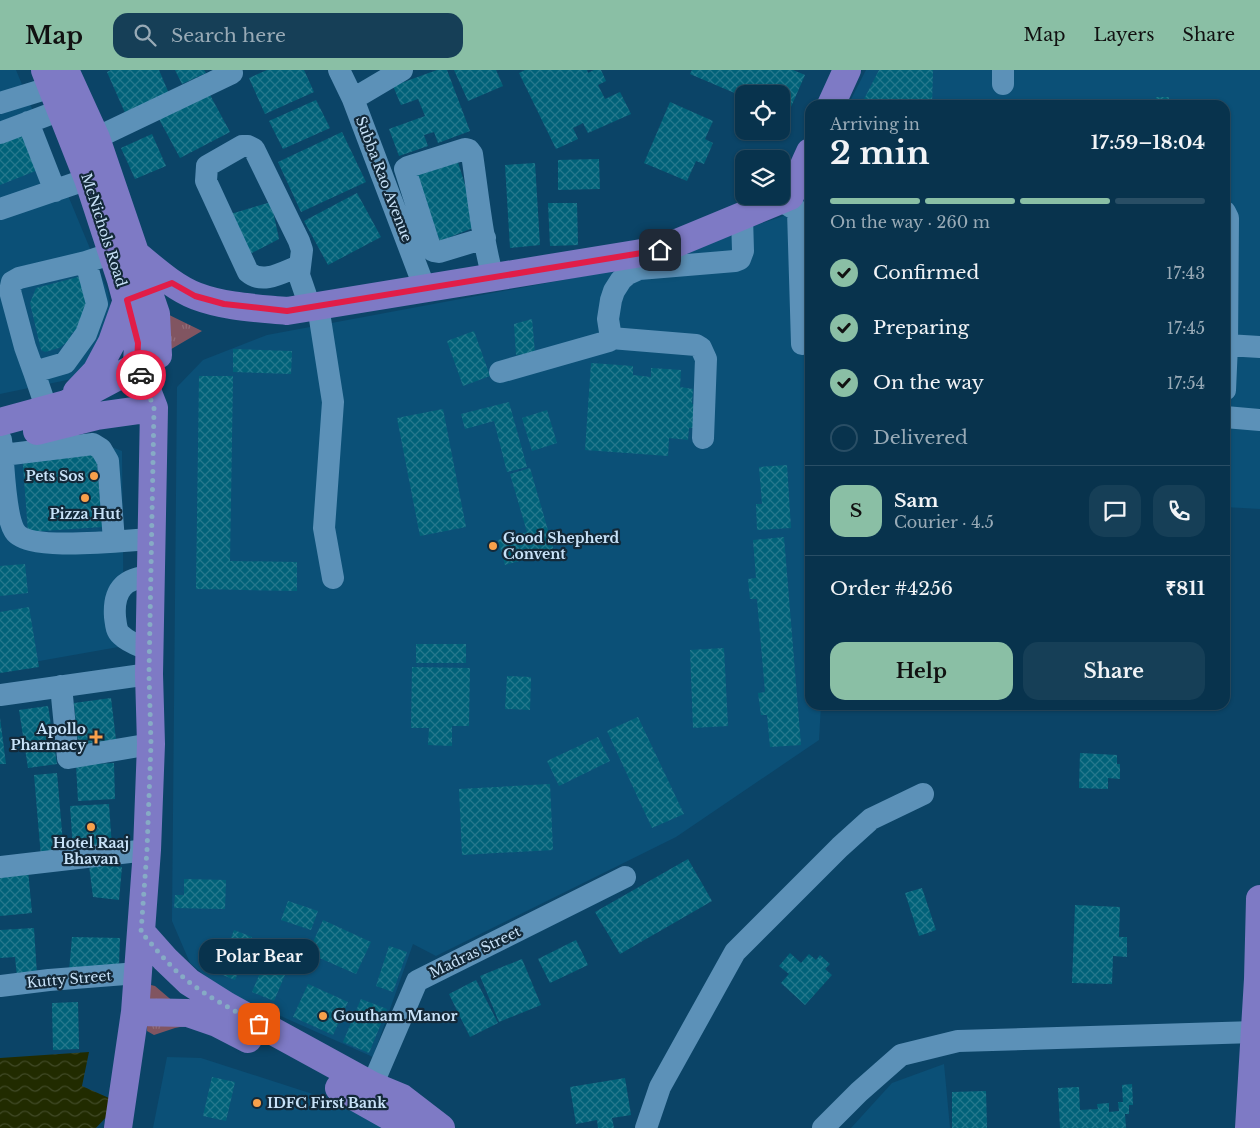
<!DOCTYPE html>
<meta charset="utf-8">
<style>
:root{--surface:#08334d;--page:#163f57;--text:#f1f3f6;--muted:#98aab6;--line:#294e65;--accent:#8abfa5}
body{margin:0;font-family:"Libre Baskerville",serif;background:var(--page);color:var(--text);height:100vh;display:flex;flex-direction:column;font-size:19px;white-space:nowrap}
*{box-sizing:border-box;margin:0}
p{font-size:16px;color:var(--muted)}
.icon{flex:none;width:28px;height:28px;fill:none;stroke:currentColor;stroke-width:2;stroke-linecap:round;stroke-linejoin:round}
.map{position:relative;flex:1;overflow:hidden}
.drawer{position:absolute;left:805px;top:30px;width:425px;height:610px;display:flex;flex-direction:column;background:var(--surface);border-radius:15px;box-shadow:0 1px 4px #0004,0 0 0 1px var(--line)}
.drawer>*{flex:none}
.controls{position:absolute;left:735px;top:15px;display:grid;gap:10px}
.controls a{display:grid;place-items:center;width:55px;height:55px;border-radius:10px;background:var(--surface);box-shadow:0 1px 4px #0004,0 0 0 1px var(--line);font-size:25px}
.pin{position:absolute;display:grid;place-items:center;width:42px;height:42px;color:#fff;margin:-21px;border-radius:10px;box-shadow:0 2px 8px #0006}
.courier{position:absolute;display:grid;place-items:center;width:50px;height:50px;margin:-25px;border:4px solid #e11d48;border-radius:50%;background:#fff;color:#222;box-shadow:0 1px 6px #0007}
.bubble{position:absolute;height:35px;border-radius:15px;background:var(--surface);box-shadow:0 1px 4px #0004,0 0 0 1px var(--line);font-size:16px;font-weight:800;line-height:35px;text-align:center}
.head em{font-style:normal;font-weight:800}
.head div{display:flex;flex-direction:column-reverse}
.head{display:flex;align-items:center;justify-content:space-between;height:85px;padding:0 25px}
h1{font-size:32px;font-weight:800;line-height:38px}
.bar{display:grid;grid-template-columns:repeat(4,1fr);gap:8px 5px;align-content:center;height:60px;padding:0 25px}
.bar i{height:6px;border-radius:4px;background:var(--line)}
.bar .selected{background:var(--accent)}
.bar p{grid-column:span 4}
.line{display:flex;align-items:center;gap:12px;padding:0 25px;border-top:1px solid var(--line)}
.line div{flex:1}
.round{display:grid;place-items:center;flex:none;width:52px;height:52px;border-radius:15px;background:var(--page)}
ol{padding:0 25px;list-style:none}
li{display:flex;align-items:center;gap:15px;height:55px}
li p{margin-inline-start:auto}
li .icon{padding:5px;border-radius:50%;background:var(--accent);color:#111;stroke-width:4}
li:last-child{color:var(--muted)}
li i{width:28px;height:28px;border:2px solid var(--line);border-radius:50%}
.button{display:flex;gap:10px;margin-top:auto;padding:10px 25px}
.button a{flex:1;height:58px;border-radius:15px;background:var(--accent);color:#111;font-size:20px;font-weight:800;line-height:58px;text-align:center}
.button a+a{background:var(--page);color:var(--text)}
header{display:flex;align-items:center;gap:30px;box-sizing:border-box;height:70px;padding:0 25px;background:var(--accent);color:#111}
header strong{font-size:24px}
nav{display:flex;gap:28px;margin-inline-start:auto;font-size:18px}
.search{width:350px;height:45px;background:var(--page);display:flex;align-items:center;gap:12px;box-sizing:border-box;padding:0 18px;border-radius:15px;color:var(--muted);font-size:19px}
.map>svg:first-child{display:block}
.built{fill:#0b5077}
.grass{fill:url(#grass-tufts)}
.water{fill:url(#water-waves)}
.building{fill:url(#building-cross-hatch)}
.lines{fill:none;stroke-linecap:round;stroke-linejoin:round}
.minor{stroke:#5c91b8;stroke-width:22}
.major{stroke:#7e7ac5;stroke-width:28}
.done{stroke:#86abc5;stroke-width:5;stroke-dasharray:0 9}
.route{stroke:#e11d48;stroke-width:6}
.poi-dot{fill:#f8a04b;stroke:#132939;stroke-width:2}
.labels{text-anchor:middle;stroke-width:4.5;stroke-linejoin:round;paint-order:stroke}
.street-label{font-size:14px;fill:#c8e2f8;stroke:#132939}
.poi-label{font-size:14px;font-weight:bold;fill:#c8e2f8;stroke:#132939;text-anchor:start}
</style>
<header>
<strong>Map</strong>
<div class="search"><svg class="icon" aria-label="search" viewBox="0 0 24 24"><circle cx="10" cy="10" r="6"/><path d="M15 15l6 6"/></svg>Search here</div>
<nav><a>Map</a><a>Layers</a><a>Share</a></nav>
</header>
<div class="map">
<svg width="1260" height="1058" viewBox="0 0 1260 1058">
<defs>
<pattern id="grass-tufts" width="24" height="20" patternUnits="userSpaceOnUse" patternTransform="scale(1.25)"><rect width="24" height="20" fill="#815561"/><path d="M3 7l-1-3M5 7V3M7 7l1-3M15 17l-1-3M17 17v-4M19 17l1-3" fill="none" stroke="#916d78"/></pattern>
<pattern id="water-waves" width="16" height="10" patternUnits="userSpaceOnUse" patternTransform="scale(1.25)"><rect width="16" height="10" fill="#212b00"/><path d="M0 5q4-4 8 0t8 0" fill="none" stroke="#404926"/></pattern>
<pattern id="building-cross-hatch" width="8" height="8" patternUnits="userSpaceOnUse" patternTransform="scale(1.25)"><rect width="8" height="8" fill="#016279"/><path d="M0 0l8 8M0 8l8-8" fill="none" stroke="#25788d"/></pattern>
</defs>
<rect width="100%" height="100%" fill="#0b4467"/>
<path class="built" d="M0,0H16L108,222L115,263L86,306L0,324Z
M866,0H1260V439L1225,437V35H848Z
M810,113V635H821L819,670L676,767L436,886L413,874L373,987L222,920L190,893L172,851L177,317L203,290L267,265L633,197L795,142Z
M90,369L122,381L124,576L0,598V383Z
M167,987L201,988L362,1040L381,1058H153Z
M944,994L950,1058H851L892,1013Z"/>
<path class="grass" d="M161,241L202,261L156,288Z
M151,915L155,916L189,945L185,956L175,958L154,965L147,961L148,918Z"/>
<path class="water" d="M89,982L82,1016L109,1028L110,1043L96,1058H0V988Z"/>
<path class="building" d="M111,0H159L170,26L126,45L107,2Z
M175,0H204L206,3L182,14Z
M267,0H304L314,22L265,44L249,8Z
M437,0H447L470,61L438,73L434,62L424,65L428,76L399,86L389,59L425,46L418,29L401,35L393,16Z
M454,0H496L503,16L468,31Z
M525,0H587L588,3L594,0H601L606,11L598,15L605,29L620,22L631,44L588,63L583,53L573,58L578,69L556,79L519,3Z
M692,0H793L805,5L787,46L781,44V24H744V27L690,4Z
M879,0H933L932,35H861Z
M209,23L230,62L180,88L159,49Z
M1156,27H1169V35H1156Z
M316,30L330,58L283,79L269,51Z
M1111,31H1135V35H1111Z
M670,32L713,51L705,69L713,73L704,94L696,91L687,111L644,93Z
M28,59L43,98L0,115V70Z
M342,62L366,112L301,142L278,92Z
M152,64L166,96L135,109L121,78Z
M457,89L478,156L440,171L413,105Z
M599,89L600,119L558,120V90Z
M535,93L540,175L510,178L505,95Z
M357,123L381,167L328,195L304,151Z
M271,132L279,169L248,185L227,145Z
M548,133H577L578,175L550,176Z
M82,206L91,237L80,257L71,264L70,270L59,278L45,282L41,280L30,233L36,218Z
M532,249L535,283L516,285L514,254Z
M474,261L490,306L463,316L447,271Z
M233,279L292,281L291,304L233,302Z
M591,293L633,296V305L651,307V298L681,300L680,317L693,319L692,334L701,335L699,358H689L688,370L669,368L668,386L585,380Z
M199,306H233L230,491L297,492V521L196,519Z
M509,332L527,397L507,402L494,351L465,359L461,344Z
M443,339L466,457L420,466L397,348Z
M547,340L557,373L532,381L522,348Z
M96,378L102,457L28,462L22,383Z
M787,395L791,458L757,460L756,434H762L759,397Z
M530,398L554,481L505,495L498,470L527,462L510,404Z
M784,467L801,675L770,677L767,645H761L758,623L765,622L757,529H750L748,509L756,508L753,470Z
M25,494L28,523L0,526V496Z
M29,537L39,597L0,603V542Z
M416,574H466V593H416Z
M724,578L728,656L693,658L690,580Z
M412,597L470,598L469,656H452V676L428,675L429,658H411Z
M507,606L531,607L530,640L505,639Z
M111,628L117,678L79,682L74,633Z
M48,636L57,694L28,698L19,640Z
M638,647L684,744L652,758L607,661Z
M0,648L6,694H0Z
M598,667L610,691L559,716L547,691Z
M1080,683L1117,685V694H1120V709L1108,708V719L1079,718Z
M114,693L115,729L78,731L76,695Z
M57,703L64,785L41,787L34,705Z
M550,714L553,780L462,785L459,719Z
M109,734L112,777L73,780L70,736Z
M688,789L712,831L620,884L595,842Z
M89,795L122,797L119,830L93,827Z
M28,800L32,843L0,846V802Z
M184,809L226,810L225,839L174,838L175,825H184Z
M922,818L936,860L919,866L905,823Z
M288,831L318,841L311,860L281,850Z
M1075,835L1120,837L1119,867H1127V887L1113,886L1112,914L1072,913Z
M323,850L371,872L356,904L308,883Z
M34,858L37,905L17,907L15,887L0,888V860Z
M234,860L252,867L235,910L218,903Z
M72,867L120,868L119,896L69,901Z
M576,870L588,895L550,913L538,889Z
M273,872L295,881L274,931L252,922Z
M389,876L407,882L393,922L376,916Z
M790,883L801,893L809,884L816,890L820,885L830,894L825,899L832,905L805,935L781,913L789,904L779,896Z
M522,889L541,935L499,952L480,906Z
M476,910L498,953L470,967L449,924Z
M308,914L348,932L333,965L293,947Z
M361,929L387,939L369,983L343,972Z
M78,932L79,979L53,980L52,933Z
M212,1007L235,1012L226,1051L203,1046Z
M625,1008L631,1045L612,1048L614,1058H598L597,1050L576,1054L570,1017Z
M1132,1014L1133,1035H1129V1044H1125L1126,1058H1060L1058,1018L1079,1017L1080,1040L1098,1039L1097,1034L1109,1033V1042L1119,1041L1118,1032H1123L1122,1015Z
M986,1021L987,1058H952V1022Z"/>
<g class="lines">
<path class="minor" d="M339,0L353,29L425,219
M1003,14V0
M353,29L402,0
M0,33L52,17
M28,52L55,121
M0,63L61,40
M96,68L232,3
M780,130L798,141L802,274
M0,139L88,109
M1225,142L1228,148L1227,275
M485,168L439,182L433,181L430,177L405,99L408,97L465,79L469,80L472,84C478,125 482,168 493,208
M86,192L97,234L86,264L65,293L34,302L25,277L10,221L12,212L19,208L86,192L113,183
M299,196C283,202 263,215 248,202L206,111L207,96L242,76H248L254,79L299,171L302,180L299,205L310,237
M318,236L333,332L324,458L333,508
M611,268L696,275L701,278L706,289L703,368
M34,302L47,340
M500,302L609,271L611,268L608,249L611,230L614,221L621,210L628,204L639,199L735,191L740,189L743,181L742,147
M1225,320L1227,275L1260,277
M1225,347L1260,350
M1,370C4,392 4,442 14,460C25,483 127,470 152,469
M3,385L93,374L101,379L108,391L114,471
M149,580C140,576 129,573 121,565C116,561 116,554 115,547C113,520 124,508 151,506
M61,616L68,688L151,674
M0,625L149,604
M0,797L147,780
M0,916L49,910L138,903
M365,1032L417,911L625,807
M646,1058L660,1017L735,882L840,777L871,749L923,724
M823,1058L859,1022L901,985L958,971L1255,962"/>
<path class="major" d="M45,0L88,109L121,210L138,273L137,295L154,338L149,604L151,674L147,780L135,942L118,1058
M831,35L847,0
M133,182C153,198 173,217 196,226C225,237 256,238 287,241L660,180L790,126L810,82
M77,322L96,302L112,272L127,230L130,229
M0,352L66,334L158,285L156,244L96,68L65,0
M37,361L97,346L154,338
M141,862L165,889L189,912L227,936L373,1016L402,1028L441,1058
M135,942L188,943L217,953L248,969
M339,1018L410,1058
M1249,1058L1258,909L1260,829"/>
</g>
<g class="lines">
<path class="done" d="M141,305L154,338L149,604L151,674L147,780L141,862C156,879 171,898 189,912C211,929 235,941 259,954"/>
<path class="route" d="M141,305L137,295L138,273L127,230L172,213L195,226L224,234L287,241L660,180"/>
</g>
<g class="poi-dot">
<circle cx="94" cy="406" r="5"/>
<circle cx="85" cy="428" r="5"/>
<circle cx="493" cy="476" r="5"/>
<path d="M93.5 659.5h5v5h5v5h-5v5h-5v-5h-5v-5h5z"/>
<circle cx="91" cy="757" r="5"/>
<circle cx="323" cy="946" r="5"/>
<circle cx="257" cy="1033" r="5"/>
</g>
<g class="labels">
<g class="street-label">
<text transform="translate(384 109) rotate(69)" y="5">Subba Rao Avenue</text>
<text transform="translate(104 160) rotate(72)" y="5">McNichols Road</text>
<text transform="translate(475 882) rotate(-26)" y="5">Madras Street</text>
<text transform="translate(69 909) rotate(-5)" y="5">Kutty Street</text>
</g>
<g class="poi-label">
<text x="84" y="411" text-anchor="end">Pets Sos</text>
<text x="85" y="449" text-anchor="middle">Pizza Hut</text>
<text x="503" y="473">Good Shepherd<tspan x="503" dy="16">Convent</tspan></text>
<text x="86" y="664" text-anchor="end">Apollo<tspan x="86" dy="16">Pharmacy</tspan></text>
<text x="91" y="778" text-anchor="middle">Hotel Raaj<tspan x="91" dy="16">Bhavan</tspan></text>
<text x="333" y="951">Goutham Manor</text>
<text x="267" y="1038">IDFC First Bank</text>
</g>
</g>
</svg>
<div class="controls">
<a><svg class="icon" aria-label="locate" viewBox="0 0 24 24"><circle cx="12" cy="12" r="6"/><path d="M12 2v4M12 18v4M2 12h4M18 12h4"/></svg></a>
<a><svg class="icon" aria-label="layers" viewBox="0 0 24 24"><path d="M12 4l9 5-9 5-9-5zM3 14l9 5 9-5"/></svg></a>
</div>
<div class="pin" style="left:259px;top:954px;background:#ea580c"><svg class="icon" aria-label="bag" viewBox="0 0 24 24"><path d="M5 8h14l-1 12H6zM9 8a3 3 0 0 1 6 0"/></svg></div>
<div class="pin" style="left:660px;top:180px;background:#1f2937"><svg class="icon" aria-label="home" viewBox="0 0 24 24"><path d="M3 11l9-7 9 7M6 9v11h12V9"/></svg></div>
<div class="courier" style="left:141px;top:305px"><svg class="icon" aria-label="car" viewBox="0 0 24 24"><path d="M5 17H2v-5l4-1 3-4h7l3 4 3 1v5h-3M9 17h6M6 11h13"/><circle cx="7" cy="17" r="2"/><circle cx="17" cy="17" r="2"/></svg></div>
<div class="bubble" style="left:199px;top:869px;width:120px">Polar Bear</div>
<section class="drawer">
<div class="head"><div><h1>2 min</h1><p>Arriving in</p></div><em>17:59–18:04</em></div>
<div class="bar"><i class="selected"></i><i class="selected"></i><i class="selected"></i><i></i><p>On the way · 260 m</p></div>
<ol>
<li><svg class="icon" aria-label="check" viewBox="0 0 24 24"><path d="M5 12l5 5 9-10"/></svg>Confirmed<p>17:43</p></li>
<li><svg class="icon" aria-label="check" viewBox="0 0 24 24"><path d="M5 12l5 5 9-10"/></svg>Preparing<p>17:45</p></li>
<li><svg class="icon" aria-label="check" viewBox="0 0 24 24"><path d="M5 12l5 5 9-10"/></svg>On the way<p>17:54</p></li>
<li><i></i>Delivered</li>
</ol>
<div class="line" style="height:90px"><b class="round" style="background:var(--accent);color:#111">S</b><div><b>Sam</b><p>Courier · 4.5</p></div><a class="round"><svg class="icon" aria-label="chat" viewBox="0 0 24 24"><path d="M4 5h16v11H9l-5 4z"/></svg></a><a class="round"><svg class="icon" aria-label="phone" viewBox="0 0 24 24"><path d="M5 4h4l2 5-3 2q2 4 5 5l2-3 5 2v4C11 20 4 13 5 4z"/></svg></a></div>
<div class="line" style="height:65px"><div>Order #4256</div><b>₹811</b></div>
<div class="button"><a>Help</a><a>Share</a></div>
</section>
</div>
